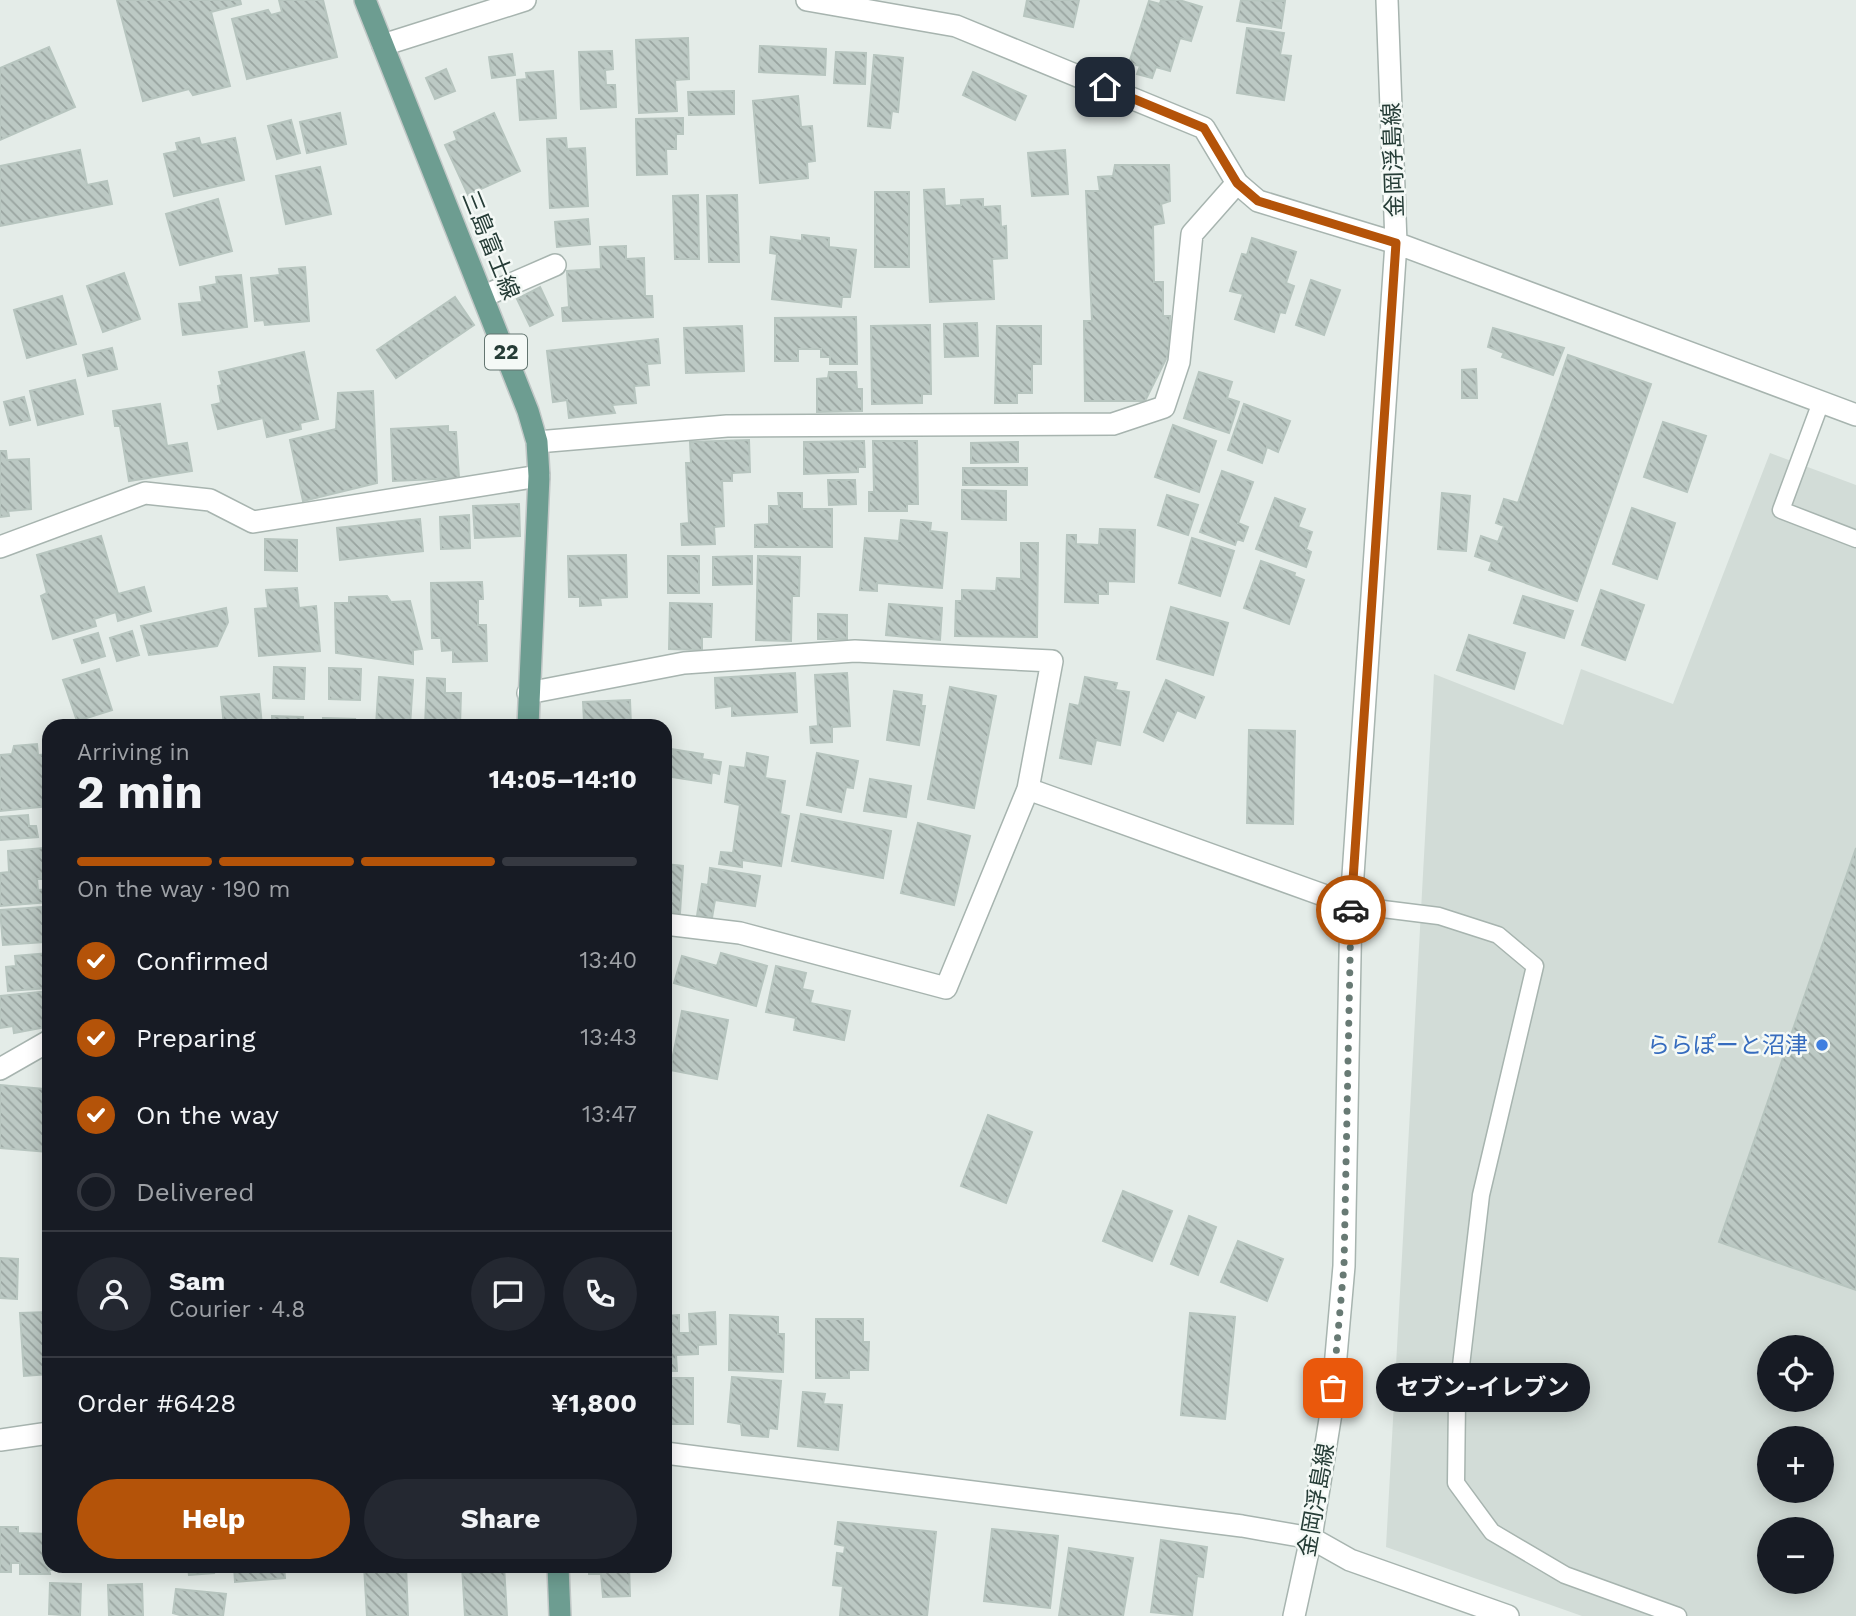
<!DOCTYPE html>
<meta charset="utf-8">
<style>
:root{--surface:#171b24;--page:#242831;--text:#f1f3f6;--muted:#9ea1a6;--line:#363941;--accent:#b45309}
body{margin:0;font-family:"Work Sans","Noto Sans JP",sans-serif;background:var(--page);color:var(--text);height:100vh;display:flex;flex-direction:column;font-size:26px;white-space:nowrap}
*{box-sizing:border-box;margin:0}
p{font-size:23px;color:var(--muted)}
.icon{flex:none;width:38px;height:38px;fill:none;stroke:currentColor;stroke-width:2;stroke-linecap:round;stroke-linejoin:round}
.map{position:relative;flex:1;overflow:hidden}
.panel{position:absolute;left:42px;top:719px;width:630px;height:854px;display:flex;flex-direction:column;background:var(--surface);border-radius:21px;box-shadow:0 4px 18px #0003}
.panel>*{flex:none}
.controls{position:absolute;left:1757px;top:1335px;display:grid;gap:14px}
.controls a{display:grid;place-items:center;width:77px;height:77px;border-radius:50%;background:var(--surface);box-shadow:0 4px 18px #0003;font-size:35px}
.pin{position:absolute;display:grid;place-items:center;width:60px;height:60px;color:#fff;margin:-30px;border-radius:14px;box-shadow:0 4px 10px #0006}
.courier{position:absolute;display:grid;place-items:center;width:70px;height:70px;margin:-35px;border:5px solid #b45309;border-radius:50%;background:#fff;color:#222;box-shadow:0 2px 9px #0007}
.bubble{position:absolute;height:49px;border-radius:24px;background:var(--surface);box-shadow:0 4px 18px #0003;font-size:23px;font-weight:700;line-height:49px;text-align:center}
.summary em{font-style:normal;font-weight:700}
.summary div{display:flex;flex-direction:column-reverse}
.summary{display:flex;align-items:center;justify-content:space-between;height:119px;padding:0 35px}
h1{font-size:46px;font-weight:700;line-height:52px}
.bar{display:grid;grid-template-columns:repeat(4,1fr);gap:10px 7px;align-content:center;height:84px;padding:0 35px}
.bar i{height:9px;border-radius:5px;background:var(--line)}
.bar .selected{background:var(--accent)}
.bar p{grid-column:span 4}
.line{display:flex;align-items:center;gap:18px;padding:0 35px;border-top:2px solid var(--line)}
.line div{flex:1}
.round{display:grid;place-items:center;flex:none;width:74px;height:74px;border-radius:37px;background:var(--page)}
ol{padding:0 35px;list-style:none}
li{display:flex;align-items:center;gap:21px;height:77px}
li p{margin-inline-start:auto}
li .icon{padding:7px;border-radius:50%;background:var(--accent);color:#fff;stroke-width:4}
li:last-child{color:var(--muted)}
li i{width:38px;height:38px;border:4px solid var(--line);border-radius:50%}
.action{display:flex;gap:14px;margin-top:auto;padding:14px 35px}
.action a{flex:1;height:80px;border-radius:42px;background:var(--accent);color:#fff;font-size:28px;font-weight:700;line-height:80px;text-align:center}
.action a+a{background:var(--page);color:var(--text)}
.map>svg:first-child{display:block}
.built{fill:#d2dcd7;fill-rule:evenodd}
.building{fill:url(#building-back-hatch);stroke:#b7c5bf;stroke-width:2}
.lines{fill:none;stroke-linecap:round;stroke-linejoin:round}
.service-casing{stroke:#a7b4af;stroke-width:19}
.minor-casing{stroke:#a7b4af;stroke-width:24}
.tertiary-casing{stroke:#a7b4af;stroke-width:24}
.primary-casing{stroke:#c2c8c7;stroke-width:24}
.service{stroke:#fff;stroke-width:16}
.minor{stroke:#fff;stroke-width:21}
.tertiary{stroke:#fff;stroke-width:21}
.primary{stroke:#6d9d91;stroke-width:21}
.done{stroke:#687a74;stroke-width:7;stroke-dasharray:0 12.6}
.route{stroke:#b45309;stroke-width:9}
.shop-dot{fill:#3f7fe0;stroke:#f4f9f6;stroke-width:2.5}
.labels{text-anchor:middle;stroke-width:5;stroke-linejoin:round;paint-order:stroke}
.shield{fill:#f4f9f6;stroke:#637570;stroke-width:2}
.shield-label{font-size:21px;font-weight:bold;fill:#253c36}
.street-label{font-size:23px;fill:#253c36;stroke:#f4f9f6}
.shop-label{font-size:23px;fill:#366cbe;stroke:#f4f9f6;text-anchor:end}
</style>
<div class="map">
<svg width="1856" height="1616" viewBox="0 0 1856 1616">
<defs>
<pattern id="building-back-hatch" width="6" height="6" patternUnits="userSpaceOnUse" patternTransform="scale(1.75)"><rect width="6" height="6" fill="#bcc9c4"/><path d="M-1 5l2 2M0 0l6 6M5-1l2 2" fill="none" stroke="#99a4a0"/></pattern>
</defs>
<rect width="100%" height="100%" fill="#e4ece8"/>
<path class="built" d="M1770,453L1856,485V1616H1582L1386,1547L1434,674L1563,725L1581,669L1673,704ZM1769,1348H1822V1400H1769ZM1769,1438H1822V1491H1769ZM1769,1530H1822V1582H1769Z"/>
<path class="building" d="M117,0H240L241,4L211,12L230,86L193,95L189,89L143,101Z
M279,0H323L337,57L247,79L232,19L268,10L271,15L282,12Z
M1027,0H1079L1073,27L1024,16Z
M1161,0H1179L1202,7L1191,41L1180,38L1170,71L1156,67L1152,78L1137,74L1140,66L1129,63L1149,1L1160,4Z
M1241,0L1285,1L1281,28L1237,21Z
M1247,28L1284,33L1280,55L1291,56L1284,100L1237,93Z
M688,38L689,79L675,80L677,111L639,113L636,40Z
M760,46L826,49L825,75L759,72Z
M49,47L75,107L0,140V68Z
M612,51L613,69L605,70L606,85H615L616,107L581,109L579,52Z
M836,52L866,53L865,84L834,83Z
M512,54L515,75L492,78L489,57Z
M874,55L903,58L898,112L892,111L890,128L868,126Z
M446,69L455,91L435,99L426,78Z
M553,71L556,118L520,120L517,80L527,79L526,73Z
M973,72L1026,96L1015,120L963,95Z
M734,91V114L689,115L688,92Z
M798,96L801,127L812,126L815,161L807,162L808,178L760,183L753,101Z
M340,113L346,144L307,153L300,122Z
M494,113L520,171L468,195L445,145L457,140L454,132Z
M683,118V134H676V149H666L667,174L637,175L636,119Z
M291,120L300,153L277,159L268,126Z
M199,138L201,145L235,138L244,180L174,196L164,154L178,151L176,143Z
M566,138L567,149L585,148L588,206L550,208L547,139Z
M80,150L87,185L107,181L112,204L0,226V166Z
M1065,150L1068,194L1032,196L1028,153Z
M1115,165H1169L1170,201L1161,204L1164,223L1153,225L1154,282H1163V316H1170L1169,353L1145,401H1085L1084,321H1092L1086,191H1100L1098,177L1113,176Z
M320,167L331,214L286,224L276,176Z
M944,189L945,206L961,205V200L983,199V207L1000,206L1001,227L1006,226L1007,258L992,259L994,299L930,302L924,190Z
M875,192H909V267H875Z
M698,195L699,259H675L673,196Z
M737,195L739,262H709L707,196Z
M218,199L232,251L180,265L166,214Z
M588,219L590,244L557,247L555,222Z
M802,235L829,238V247L856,250L850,297H842L841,307L772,299L777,254L770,253L771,237L802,241Z
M1252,238L1296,252L1286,283L1294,286L1285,313L1280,312L1274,332L1235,319L1243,294L1230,291L1242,254L1247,255Z
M626,246V259L644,258L645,296H652L653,317L563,321L562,308L569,307L567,271L601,269L600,247Z
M305,267L309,321L265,325L264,320L255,321L251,278L280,275L279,269Z
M124,273L140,319L103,332L87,286Z
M241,275L247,327L183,335L179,304L202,302L200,287L217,284L216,277Z
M1311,280L1340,290L1324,335L1296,325Z
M540,287L553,315L530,326L517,299Z
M62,296L76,344L27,358L14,310Z
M455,297L474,325L396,378L377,350Z
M856,317L857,364H830V357H821V349H798V361H775V318Z
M977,323L978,356L945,357L944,324Z
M930,325L931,394H922V403L872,404L871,326Z
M742,326L744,371L686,373L684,328Z
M997,326H1041V364H1032V393H1017V403H995Z
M1493,328L1564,348L1553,375L1502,357L1504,353L1488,347Z
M658,339L660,363L647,364L649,385L634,386L636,403L612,405L615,413L569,418L567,400L553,402L547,351Z
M112,348L117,369L88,376L83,355Z
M304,352L318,419L300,423L301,429L267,437L263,418L218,429L212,405L221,403L218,386L222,385L219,372Z
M1568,355L1651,384L1577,601L1489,570L1492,562L1475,556L1481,536L1498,542L1504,526L1496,523L1504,499L1518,503Z
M1476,369L1477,398H1462V370Z
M829,372H856L857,389H862V411L817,412V379L828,378Z
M1199,372L1232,382L1227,398L1239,402L1229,433L1184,418Z
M75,380L83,414L38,425L30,391Z
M373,391L377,483L303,501L290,440L336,429L338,393Z
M24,397L30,420L10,425L4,402Z
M160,404L167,446L187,443L192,471L129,481L120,426H115L113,411Z
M1244,404L1290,421L1278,452L1267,447L1262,463L1228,450Z
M1663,422L1706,436L1687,492L1644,477Z
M1173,425L1216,441L1199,492L1155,477Z
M448,426V432H456L459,478L393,481L391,429Z
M749,440L750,472L732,473V481H722L724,526L714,527L715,544L682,545L681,524L689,523L686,463H691L690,442Z
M864,441L865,467H858V472L804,474V442Z
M873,441H917L918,504H907V511H869V492H874Z
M1018,442V462L971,463V443Z
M0,451H6L7,460L29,459L31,509L8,511L9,516L0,517Z
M963,468H1027V485H963Z
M1222,471L1253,482L1238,523L1248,527L1243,541L1237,539L1235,545L1200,532Z
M828,480H855L856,504L829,505Z
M962,490L1006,491V520L962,519Z
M778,493H802V509H832V547H755V525L769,524V506H779Z
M1442,493L1470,496L1466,551L1438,549Z
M1167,495L1198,505L1188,535L1158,525Z
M1275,498L1305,509L1298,527L1312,532L1306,549L1311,552L1306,567L1256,549Z
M519,504L520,536L475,538L473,506Z
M1632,508L1675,523L1657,579L1613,564Z
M469,515L470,548L441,549L440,517Z
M420,519L423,551L340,560L337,528Z
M901,520L931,523L930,531L947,533L942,588L877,583V591L860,590L865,538L899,541Z
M1100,529L1135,530L1134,582L1108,581V594H1098V603L1065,602L1067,535H1076V544L1099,545Z
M101,536L118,594L144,587L151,611L118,621L116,612L94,619L96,626L53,639L41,596L47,593L37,555Z
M1192,538L1234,551L1220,596L1179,583Z
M265,539L297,540V571L265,570Z
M1021,543H1038L1037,637L955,636L956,601H962V590L996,591L997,578L1021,579Z
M626,555L627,597L600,598L601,605L580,606V597H569L568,556Z
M668,556H699V593H668Z
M752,556V584L713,585V557Z
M758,556L800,557L799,596H792L791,641L756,640Z
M1261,561L1295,573L1294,576L1304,580L1289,624L1244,608Z
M482,582L483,599H478V625H486L487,661L453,662V650L442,651L441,638H432L431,583Z
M297,588L299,608L316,606L320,651L259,656L255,609L268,608L266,590Z
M1601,590L1644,605L1625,660L1582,645Z
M387,596L391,602L410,601L422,649L413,650V664L336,653L335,603H349V597Z
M1523,596L1573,611L1564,638L1514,623Z
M670,603L712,604L711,637H702V650L669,649Z
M889,604L942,608L940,640L886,635Z
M1171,607L1228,623L1213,675L1157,659Z
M226,608L228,622L217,646L149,655L141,626Z
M818,614L847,615V639H818Z
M132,631L139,655L117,661L110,638Z
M98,633L105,656L82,663L74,640Z
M1469,635L1525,653L1514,689L1457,670Z
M274,667L305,668L304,699L273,698Z
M329,668L361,669L360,700L329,699Z
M99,669L112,710L77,721L63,680Z
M795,673L797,712L732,716V706L716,708L715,678Z
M847,673L850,726L832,727V742L811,743L810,727L818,726L815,675Z
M379,677L413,680L410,726H376Z
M1085,677L1117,683L1115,690L1129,692L1120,745L1096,740L1091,764L1060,758L1070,704L1079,706Z
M427,678L445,679V693H461L460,726H425Z
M1166,680L1204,697L1195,718L1177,710L1163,741L1144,732Z
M950,687L996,696L974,808L928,799Z
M894,691L922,695L921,706H925L919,745L887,740Z
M259,694L262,726H224L221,697Z
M630,700L631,726H573V722H584L583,702Z
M272,716L303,717V726H272Z
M323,718L355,719L354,726H323Z
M1249,730L1295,731L1293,824L1247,823Z
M37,744L38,755L49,754V806L0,811V755L12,754L14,746Z
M665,748L703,754L702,759L721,762L719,774L712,772L711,783L665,776Z
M747,753L768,757L765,778L785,781L780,814L789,816L781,866L742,860V867L719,864L721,852L733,853L740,805L725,802L730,766L745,768Z
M817,753L858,761L853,788L846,787L841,812L807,805Z
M870,779L911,786L906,817L864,811Z
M801,814L891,831L883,878L792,861Z
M28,815L29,826H36L38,837L0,840V817Z
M918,823L970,836L954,905L901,893Z
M44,848L46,879H37L38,890L49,889V902L0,906V873L9,872L8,851Z
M1856,848V1290L1719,1242Z
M665,864L683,866L680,913L665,911Z
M710,868L760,876L755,906L715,900L712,918L697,916L702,884L708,885Z
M42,907L44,942L3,945L0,910Z
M49,953V988L8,991L6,967L16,966L15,956Z
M721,953L767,966L756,1006L674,983L682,956L717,966Z
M776,966L806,973L802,989L813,991L810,1003L850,1011L844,1040L794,1030L796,1018L766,1012Z
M49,991V1019H45L46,1027L14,1033L13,1026L0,1028V996Z
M682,1011L728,1020L717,1079L670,1070Z
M0,1085L44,1089L42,1110H47L46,1126H49L48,1152L0,1148Z
M988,1115L1032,1132L1006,1203L961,1186Z
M1123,1191L1172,1211L1152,1261L1103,1241Z
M1189,1216L1216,1227L1198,1275L1171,1264Z
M1238,1241L1283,1259L1267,1301L1221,1282Z
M0,1258L18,1259L17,1299L0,1298Z
M49,1312V1374L24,1376L20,1313Z
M715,1312L716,1344L698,1345V1354L676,1355L677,1371H665V1316L679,1315V1333H690L689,1314Z
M1190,1313L1235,1317L1225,1419L1181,1415Z
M730,1315L778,1317V1334H784L783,1372L729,1370Z
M816,1319H863V1342H869L868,1370H849V1378H816Z
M732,1377L781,1381L777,1429L769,1428L768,1437L742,1435L741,1424L728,1422Z
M671,1378H693V1424H665V1383H671Z
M803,1392L825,1394L823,1404L842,1405L838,1450L798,1446Z
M838,1522L936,1532L927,1616H840L843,1586L833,1585L837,1553L844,1554L845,1546L835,1544Z
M0,1527H18V1533L49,1534V1566H61V1570H49L50,1574H20V1563H11V1572H0Z
M992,1529L1058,1536L1050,1608L984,1601Z
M1161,1540L1207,1547L1203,1577L1197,1576L1192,1616L1151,1612Z
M1069,1548L1133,1558L1123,1616H1059Z
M162,1566H213L214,1573L189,1575L188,1569L162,1571Z
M234,1566H284L285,1578L235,1582Z
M364,1566H406L408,1616H367Z
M462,1566H504L507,1616H465Z
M589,1566H629L630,1596L603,1597L601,1574H589Z
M50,1583L81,1584L80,1616L49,1614Z
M142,1584L143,1616H109L108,1585Z
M176,1589L226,1594L223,1616H183L173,1613Z"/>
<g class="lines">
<g class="service-casing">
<path id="service" d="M1821,402L1781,510L1856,539
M1351,905L1439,916L1498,935L1535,966L1481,1195L1457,1400L1456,1483L1492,1532L1565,1575L1678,1616"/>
</g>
<g class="minor-casing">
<path id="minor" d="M484,296L555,265
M537,442L727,426L1113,424L1164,407L1179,362L1192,234L1237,183
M0,547L145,493L210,500L253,522L539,476
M528,693L684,663L855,651L1052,661L1028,789L1351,905
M665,924L740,933L946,988L1028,789
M0,1069L49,1041
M0,1440L49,1433
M665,1453L1242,1526L1311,1538L1350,1560L1508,1616"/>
</g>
<g class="tertiary-casing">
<path id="tertiary" d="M807,0L956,26L1204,128L1237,183L1258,201L1396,243L1856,415
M383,45L525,0
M1294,1616L1311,1538L1331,1413L1344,1266L1351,905L1396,243L1387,0"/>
</g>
<g class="primary-casing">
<path id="primary" d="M365,0L528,411L537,442L539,476L528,726
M558,1566L560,1616"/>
</g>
<use href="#service" class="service"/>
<use href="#minor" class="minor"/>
<use href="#tertiary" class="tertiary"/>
<use href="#primary" class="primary"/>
</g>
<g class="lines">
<path class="done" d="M1333,1388L1344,1266L1351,910"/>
<path class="route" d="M1105,87L1204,128L1237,183L1258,201L1396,243L1351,910"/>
</g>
<circle class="shop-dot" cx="1822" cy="1045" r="7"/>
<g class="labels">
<rect class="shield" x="485" y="334.5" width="42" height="35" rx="5"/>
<g class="shield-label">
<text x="506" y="359">22</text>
</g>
<g class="street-label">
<text transform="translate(1393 160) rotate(-92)" y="8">金岡浮島線</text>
<text transform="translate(491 245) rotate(68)" y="8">三島富士線</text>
<text transform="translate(1316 1500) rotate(-80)" y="8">金岡浮島線</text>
</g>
<g class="shop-label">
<text x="1808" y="1053">ららぽーと沼津</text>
</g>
</g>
</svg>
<div class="controls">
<a><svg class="icon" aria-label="locate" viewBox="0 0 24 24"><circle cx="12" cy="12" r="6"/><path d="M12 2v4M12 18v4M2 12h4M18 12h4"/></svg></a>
<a>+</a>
<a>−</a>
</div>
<div class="pin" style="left:1333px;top:1388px;background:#ea580c"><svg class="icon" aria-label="bag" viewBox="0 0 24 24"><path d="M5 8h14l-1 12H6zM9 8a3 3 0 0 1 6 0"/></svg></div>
<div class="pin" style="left:1105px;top:87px;background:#1f2937"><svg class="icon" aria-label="home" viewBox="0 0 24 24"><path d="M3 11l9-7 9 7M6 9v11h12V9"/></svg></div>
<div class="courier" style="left:1351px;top:910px"><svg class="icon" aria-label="car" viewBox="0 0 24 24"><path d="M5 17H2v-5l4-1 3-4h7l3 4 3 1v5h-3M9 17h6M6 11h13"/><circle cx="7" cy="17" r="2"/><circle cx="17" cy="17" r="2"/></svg></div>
<div class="bubble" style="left:1376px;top:1363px;width:214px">セブン-イレブン</div>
<section class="panel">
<div class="summary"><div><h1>2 min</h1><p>Arriving in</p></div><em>14:05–14:10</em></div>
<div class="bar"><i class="selected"></i><i class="selected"></i><i class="selected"></i><i></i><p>On the way · 190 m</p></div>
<ol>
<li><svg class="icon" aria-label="check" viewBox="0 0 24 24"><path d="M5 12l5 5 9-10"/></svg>Confirmed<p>13:40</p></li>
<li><svg class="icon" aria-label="check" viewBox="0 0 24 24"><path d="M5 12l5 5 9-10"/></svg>Preparing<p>13:43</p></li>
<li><svg class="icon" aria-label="check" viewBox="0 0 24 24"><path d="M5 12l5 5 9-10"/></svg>On the way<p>13:47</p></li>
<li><i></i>Delivered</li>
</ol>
<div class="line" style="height:126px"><a class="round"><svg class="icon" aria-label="person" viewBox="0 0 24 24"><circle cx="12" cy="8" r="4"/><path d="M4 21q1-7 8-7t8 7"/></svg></a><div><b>Sam</b><p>Courier · 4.8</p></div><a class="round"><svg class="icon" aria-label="chat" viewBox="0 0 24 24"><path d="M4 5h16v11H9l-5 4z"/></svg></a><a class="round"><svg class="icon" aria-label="phone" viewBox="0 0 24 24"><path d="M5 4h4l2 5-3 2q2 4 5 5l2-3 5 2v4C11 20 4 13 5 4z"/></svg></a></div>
<div class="line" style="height:91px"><div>Order #6428</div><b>¥1,800</b></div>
<div class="action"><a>Help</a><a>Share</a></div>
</section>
</div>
